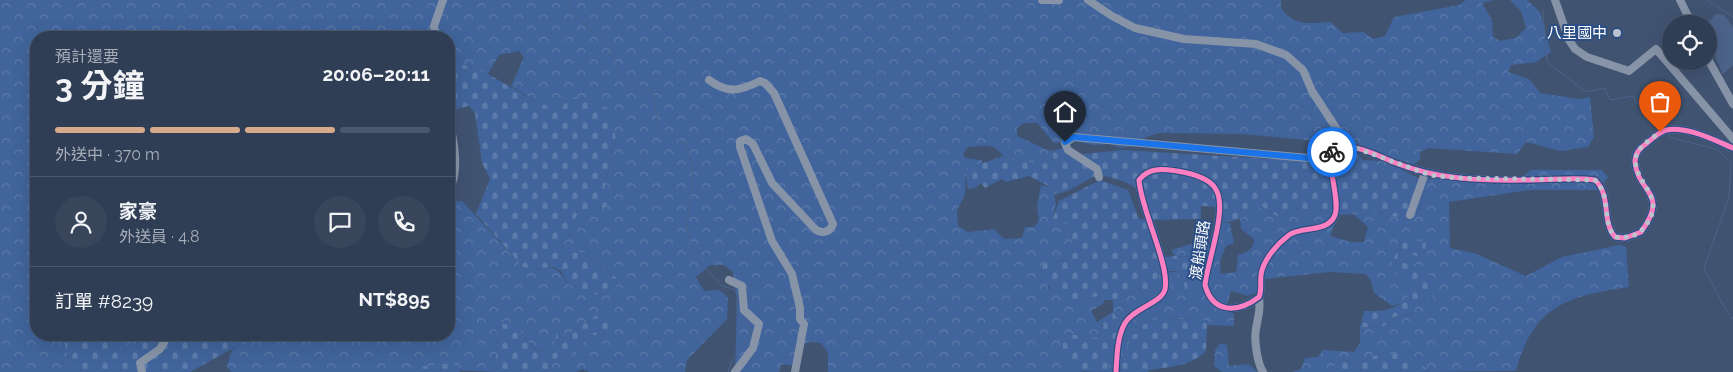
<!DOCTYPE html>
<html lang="zh-TW">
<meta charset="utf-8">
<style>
:root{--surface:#303e55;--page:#38455b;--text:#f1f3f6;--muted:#a8aeb9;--line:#4b576c;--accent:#d6ab8b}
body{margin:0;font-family:Raleway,"Noto Sans TC",sans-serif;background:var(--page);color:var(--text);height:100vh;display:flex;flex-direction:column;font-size:19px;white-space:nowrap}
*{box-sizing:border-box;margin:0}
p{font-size:16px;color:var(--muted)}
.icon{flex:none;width:28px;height:28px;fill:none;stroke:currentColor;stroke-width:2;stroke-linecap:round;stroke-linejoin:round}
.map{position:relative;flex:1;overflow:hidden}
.panel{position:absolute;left:30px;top:31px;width:425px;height:310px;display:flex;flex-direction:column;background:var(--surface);border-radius:20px;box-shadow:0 5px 20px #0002,0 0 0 1px var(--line)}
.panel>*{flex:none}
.tools{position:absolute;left:1662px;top:15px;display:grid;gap:10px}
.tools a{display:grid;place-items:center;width:55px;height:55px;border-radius:50%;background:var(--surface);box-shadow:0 5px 20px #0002,0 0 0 1px var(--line);font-size:25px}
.pin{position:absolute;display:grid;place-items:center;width:42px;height:42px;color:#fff;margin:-51px -21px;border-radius:50% 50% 50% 0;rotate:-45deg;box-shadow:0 0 5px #0007}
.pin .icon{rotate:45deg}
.courier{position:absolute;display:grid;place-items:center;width:50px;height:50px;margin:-25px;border:4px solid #1a73e8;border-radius:50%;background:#fff;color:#222;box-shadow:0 1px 6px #0007}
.head em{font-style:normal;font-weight:700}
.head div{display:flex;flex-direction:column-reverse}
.head{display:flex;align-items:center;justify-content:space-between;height:85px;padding:0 25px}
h1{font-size:32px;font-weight:700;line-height:38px}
.bar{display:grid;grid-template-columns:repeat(4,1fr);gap:8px 5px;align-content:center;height:60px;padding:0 25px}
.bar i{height:6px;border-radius:4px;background:var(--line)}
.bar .selected{background:var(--accent)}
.bar p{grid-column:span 4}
.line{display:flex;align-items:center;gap:12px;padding:0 25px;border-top:1px solid var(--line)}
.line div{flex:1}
.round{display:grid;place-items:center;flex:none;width:52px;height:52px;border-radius:26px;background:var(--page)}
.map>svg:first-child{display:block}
.forest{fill:url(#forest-crowns)}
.cemetery{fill:url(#cemetery-stones)}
.water{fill:#4c638a}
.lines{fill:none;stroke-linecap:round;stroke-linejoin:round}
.stream{stroke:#4c638a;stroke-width:1}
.minor{stroke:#8793a7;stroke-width:8}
.cycleway-casing{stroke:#2b4e86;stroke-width:8}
.cycleway{stroke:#ff80c0;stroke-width:5}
.done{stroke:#bcc3cd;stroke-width:5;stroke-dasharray:0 9}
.route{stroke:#1a73e8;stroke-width:6}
.poi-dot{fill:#bcc3cd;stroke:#2b4e86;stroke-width:2}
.labels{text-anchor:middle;stroke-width:4;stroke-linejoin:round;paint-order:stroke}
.poi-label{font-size:15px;fill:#fff;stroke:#2b4e86;text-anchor:end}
.street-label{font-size:15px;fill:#fff;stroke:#2b4e86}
</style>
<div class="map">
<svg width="1733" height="372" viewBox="0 0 1733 372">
<defs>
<pattern id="forest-crowns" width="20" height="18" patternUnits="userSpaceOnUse" patternTransform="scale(1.25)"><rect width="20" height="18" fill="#40649b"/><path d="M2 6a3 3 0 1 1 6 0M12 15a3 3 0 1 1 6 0" fill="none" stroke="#5d7baa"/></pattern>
<pattern id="cemetery-stones" width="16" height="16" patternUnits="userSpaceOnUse" patternTransform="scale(1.25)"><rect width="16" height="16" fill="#40649b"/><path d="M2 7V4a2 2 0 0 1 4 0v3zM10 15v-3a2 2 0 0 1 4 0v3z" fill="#5d7baa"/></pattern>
</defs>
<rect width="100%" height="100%" fill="#405371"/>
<path class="forest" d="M0,0H1281V8C1294,27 1310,23 1330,22L1343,33L1364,32L1373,39L1385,36L1394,17L1459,5L1466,0H1494L1482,3L1492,20L1493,37L1500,41L1516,38L1526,28L1521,11L1510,0H1527L1540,12L1551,52L1536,62L1511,65L1508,72L1529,79L1540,93L1579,99L1590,97L1594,137L1588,147L1560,151L1526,142L1517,154L1428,148L1420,152V160L1414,164L1347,144L1243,134L1160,133L1146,137L1137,146L1122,148L1110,144L1094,145L1075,141L1054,143L1037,123H1024L1017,128V136L1050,151L1054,159L1052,163L1039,165L1003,156C994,142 983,146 968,147L963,154L965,158L981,160L983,164L966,169L965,195L957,210L958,226L968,232L994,229L1004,239L1022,238L1025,227H1034L1039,220L1037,207L1041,185L1053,188L1056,204L1052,219L1071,225L1073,253L1067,260L1041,264L1048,288L1060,294L1068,304L1097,296L1104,300L1103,304L1091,311L1097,322L1104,325L1100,336L1096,338L1067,334L1076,370L1083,372H828V353L821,343L809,342L803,345L794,366L782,364L779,372H735L737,301L733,272L724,265H710L696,277L704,291L719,290L728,297L727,319L687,360L685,372H589L583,369L576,372H549L552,360L576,354L588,336L607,333L595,316L570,334L551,352C534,354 526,339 518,327L497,326L498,338L494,372L408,368L407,372H232L227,367C229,362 229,355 232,351C238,341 252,344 259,335H449V203L462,201L522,266C547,276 550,254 569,285L602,289L619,280L584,253L575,251L565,257L558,244L573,236L568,233V227L575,221L578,211H601L604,190L616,140L568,100L560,110L540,104L511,86L524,57L519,51L499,55L488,74L459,63L449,67V38H36V274L34,277L36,290V335H62L73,372H0Z
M1362,160L1384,161L1418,178L1516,183L1531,170H1602L1608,177L1598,190H1529L1449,202L1450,248L1474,253L1526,276L1562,257L1619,245L1626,247L1629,287C1567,296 1533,306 1516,371L1428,372L1427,369L1377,355L1361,362L1340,360L1329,372H1292L1301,369L1305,358L1318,357L1323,350L1354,352L1360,343V327L1381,328L1394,317L1414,313V304L1433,297L1405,264L1409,254L1402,238L1390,269L1413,288L1408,301L1392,306L1374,293L1371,281L1366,274L1331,272L1264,279L1257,292L1248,296L1231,291L1226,310L1234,314V326L1207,325L1204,320L1158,319L1143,325L1121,363L1122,372H1098L1107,369L1122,326L1113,312V300L1126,297L1136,290L1164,287L1158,280L1159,274L1179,271L1186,290L1209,258L1175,256L1171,250L1191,244L1213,245L1223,222L1230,223L1234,243L1226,246L1220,261L1221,274L1236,272L1238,255C1247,252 1254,250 1254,239L1241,229L1240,217L1255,211L1261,206L1278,217L1300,209L1333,213L1336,220L1330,236L1351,242H1364L1368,227L1354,215C1373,209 1394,216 1412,220L1421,205L1425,189L1407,177L1364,163Z
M107,335H152L121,353Z
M1221,343L1227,345L1229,366L1248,364L1258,372H1222L1214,366L1215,350Z"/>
<path class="cemetery" d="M459,63L488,74L540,104L560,110L568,100L577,97L610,109L616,140L604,190L609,201L601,211H578L575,221L568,227V233L573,237L558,244L565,256L575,251L584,253L619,280L615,288L602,289L598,295L569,285L561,271L554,267L530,269L522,266L476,214L490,179L482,163L475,113L469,106L449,111V67Z
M1064,148L1082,154L1123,150L1324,162L1333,190V213L1300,209L1278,217L1261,206C1253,214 1234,223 1223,222L1218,207L1201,206V219L1153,220C1142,194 1141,186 1112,178C1106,176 1099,175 1093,177C1080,183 1068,194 1054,194L1052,188L1029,176L1006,182L1002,179L985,188L981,183L975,188L968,189L965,169L1003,156L1039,164L1052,163L1054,159L1050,151Z
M1341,151L1359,154L1364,163C1383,169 1413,173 1425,189L1421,205L1412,220L1379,213L1336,215L1332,166L1335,154Z
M1100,180L1128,190L1139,219L1146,220L1162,273L1159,274L1158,280L1165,283V287L1136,290L1126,297L1113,300H1104L1097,296L1068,304C1054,288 1042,289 1041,264L1067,260L1073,253L1071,225L1052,220L1059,201Z
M1402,238L1426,242L1425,258L1409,254L1405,263L1428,274L1433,297L1415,304L1414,313L1394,317L1381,328L1360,327L1364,311C1385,312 1404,309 1413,288L1390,269Z
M1175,256L1209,258L1210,280L1206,292L1186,291L1179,271H1166L1164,257Z
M1113,312L1122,326L1107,370L1098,372L1076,371L1063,353V336L1067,334L1096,338L1100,336L1104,325L1097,322Z
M608,315L616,324L607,333L588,336L576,354L552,360L549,372H494L498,338L497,326L500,323L518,327C525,338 534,355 551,352L557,333L570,334L595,316Z
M1158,319L1204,320L1207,325L1206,351C1193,366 1168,367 1149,370L1148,372H1122L1121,363L1132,335L1139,333L1143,325Z
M62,335H107L121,353L152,335H259L255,341L239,345L190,372H73Z
M1405,353L1427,369L1428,372H1329L1340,360L1361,362L1377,355Z
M453,363L460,372H407L408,368Z"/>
<path class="water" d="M1716,14L1724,15L1733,27V65L1723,74L1709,43V24H1707Z"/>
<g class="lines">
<path class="stream" d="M568,0L577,18L608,45L621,75L652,92L659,127L687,144L693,172L687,229L694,256L722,286L734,289L738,297C735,310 737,317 749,324L752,332C743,350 733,351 728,372
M1707,0L1733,17
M1543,11L1547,62L1586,92L1604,88L1610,100L1633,96L1650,119L1661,129
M1666,133L1672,138L1716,149L1731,162L1729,196L1704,269C1715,285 1720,304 1733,319"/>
<path class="minor" d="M1042,0H1059
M1088,0L1112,16L1135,28L1184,39L1256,44L1286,55L1303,70L1312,91L1349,148
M1555,0L1569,40L1575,49L1587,57L1629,71L1656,49L1733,139
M1680,0L1692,24
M436,38L434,26L443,0
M1709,61L1733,104
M709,80C728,94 740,91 760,81L765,83L774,93L833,224C830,232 823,234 816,230L772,183L753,144L746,139L740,141V147L772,241L792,274L800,308V319L804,324L795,372
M449,121C454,140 460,173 449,190
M1099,177L1097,169L1068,150L1065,143L1074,137L1330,160
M1410,215L1425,173
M729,280L742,286L744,310L759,324L753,348L735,372
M1259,297C1261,313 1258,314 1256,329C1254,340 1257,362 1263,372
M142,372L140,363L160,349L168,335
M1116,372C1117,356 1117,337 1125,323C1134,308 1162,303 1165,289C1170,265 1141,210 1139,180C1149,167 1162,169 1177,171C1189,173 1208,177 1215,188C1229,207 1207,262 1205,285C1213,314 1238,313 1259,297C1262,290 1260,283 1261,275C1263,260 1277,244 1289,235C1302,226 1328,233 1335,215C1341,199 1323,157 1335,149C1349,141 1380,156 1393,162C1438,180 1483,181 1531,180C1552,180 1575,177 1595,180C1612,196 1601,221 1615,237L1625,238L1641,232C1670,192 1638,194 1635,162C1635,153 1640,148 1647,143C1653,138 1659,132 1666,130C1687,126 1714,140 1733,148"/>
<g class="cycleway-casing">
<path id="cycleway" d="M1116,372C1117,356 1117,337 1125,323C1134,308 1162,303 1165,289C1170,265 1141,210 1139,180C1149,167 1162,169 1177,171C1189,173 1208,177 1215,188C1229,207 1207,262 1205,285C1213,314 1238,313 1259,297C1262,290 1260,283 1261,275C1263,260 1277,244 1289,235C1302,226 1328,233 1335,215C1341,199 1323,157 1335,149C1349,141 1380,156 1393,162C1438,180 1483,181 1531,180C1552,180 1575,177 1595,180C1612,196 1601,221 1615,237L1625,238L1641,232C1670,192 1638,194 1635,162C1635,153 1640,148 1647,143C1653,138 1659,132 1666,130C1687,126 1714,140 1733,148"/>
</g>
<use href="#cycleway" class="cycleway"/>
</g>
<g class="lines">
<path class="done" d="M1332,152L1337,148H1356L1430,175L1457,178L1595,180C1612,196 1601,221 1615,237C1628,238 1638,237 1646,225C1668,195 1631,182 1636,157C1638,146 1653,138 1660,132"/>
<path class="route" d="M1065,142L1074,137L1330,160L1332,152"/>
</g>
<circle class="poi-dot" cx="1617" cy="33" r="5"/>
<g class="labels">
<g class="poi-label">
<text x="1607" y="38">八里國中</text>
</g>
<g class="street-label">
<text transform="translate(1200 250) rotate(-81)" y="5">渡船頭路</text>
</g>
</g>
</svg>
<div class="tools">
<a><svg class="icon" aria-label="locate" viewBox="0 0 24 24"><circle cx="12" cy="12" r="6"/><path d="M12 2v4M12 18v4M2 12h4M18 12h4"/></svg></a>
</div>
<div class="pin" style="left:1660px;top:132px;background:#ea580c"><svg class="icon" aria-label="bag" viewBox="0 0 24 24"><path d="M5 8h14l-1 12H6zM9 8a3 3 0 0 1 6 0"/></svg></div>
<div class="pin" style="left:1065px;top:142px;background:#1f2937"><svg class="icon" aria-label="home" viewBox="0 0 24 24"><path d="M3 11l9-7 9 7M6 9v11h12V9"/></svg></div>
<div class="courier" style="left:1332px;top:152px"><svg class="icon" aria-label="bike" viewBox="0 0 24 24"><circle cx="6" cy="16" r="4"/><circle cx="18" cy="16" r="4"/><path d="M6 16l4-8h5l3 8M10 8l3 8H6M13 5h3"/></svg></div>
<section class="panel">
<div class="head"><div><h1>3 分鐘</h1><p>預計還要</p></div><em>20:06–20:11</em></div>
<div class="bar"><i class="selected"></i><i class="selected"></i><i class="selected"></i><i></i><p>外送中 · 370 m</p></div>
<div class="line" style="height:90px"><a class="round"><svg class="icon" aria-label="person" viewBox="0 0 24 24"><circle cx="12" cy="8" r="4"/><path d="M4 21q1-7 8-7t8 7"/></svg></a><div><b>家豪</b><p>外送員 · 4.8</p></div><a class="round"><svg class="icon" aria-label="chat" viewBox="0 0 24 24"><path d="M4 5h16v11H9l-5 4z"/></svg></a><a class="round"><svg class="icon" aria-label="phone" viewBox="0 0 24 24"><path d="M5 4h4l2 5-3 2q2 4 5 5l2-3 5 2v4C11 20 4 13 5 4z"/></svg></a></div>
<div class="line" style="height:65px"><div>訂單 #8239</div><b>NT$895</b></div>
</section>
</div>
